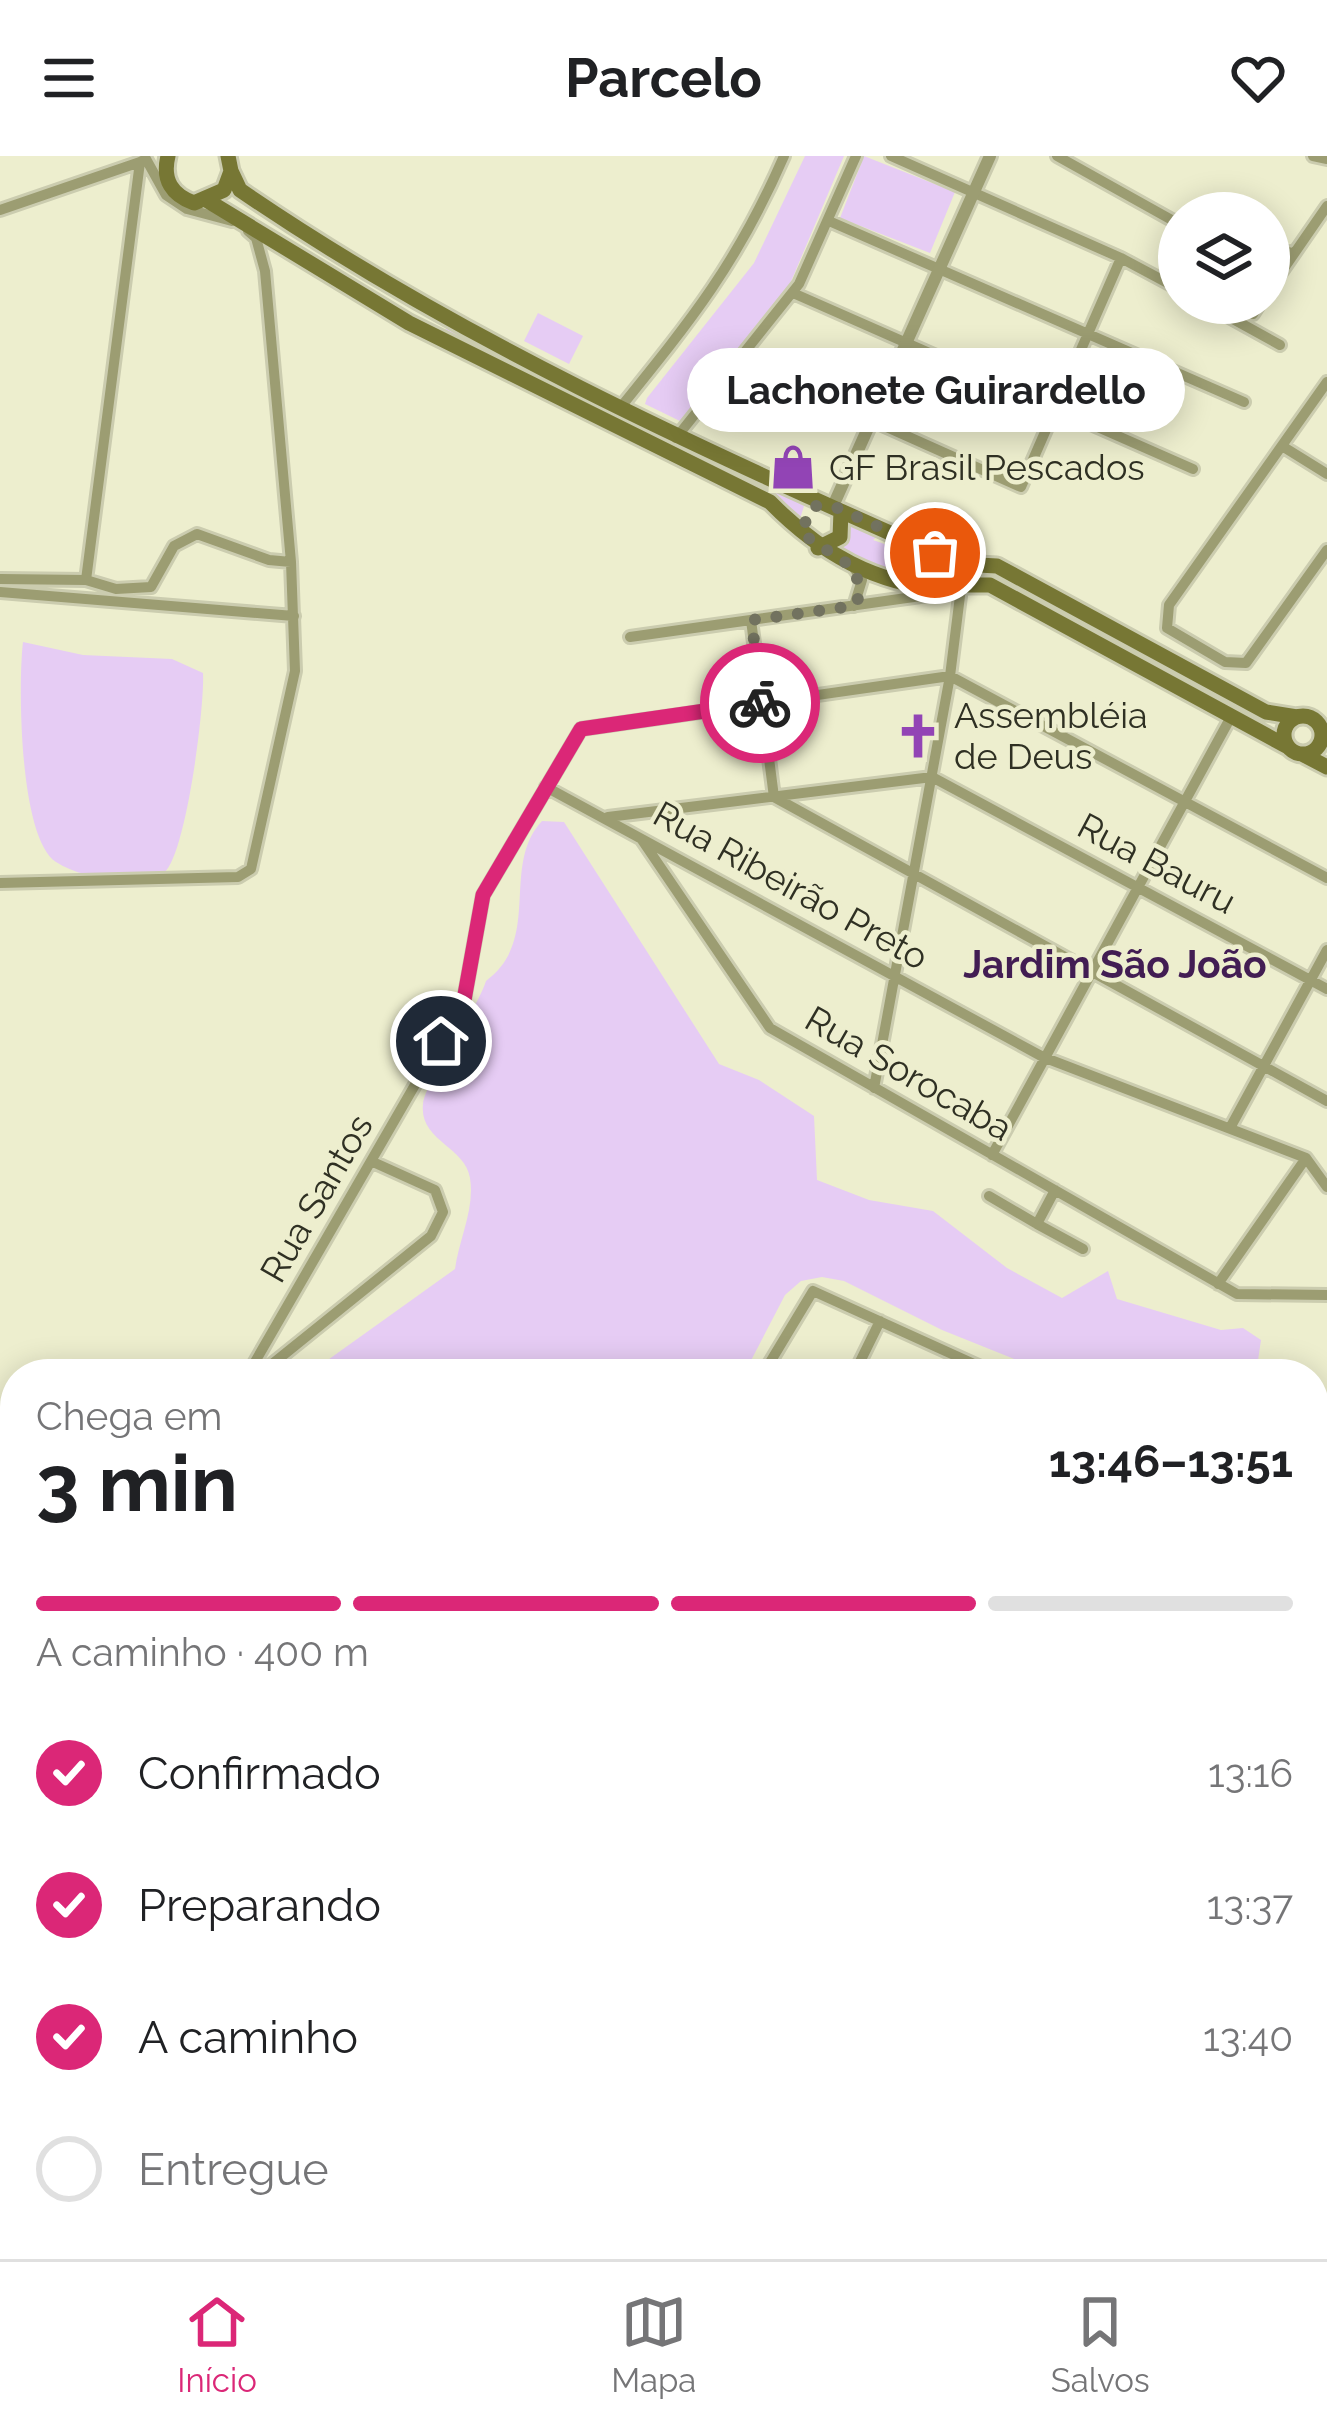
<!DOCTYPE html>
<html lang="pt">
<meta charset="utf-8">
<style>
:root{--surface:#fff;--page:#f6f6f6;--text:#202124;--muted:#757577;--line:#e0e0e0;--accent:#db2777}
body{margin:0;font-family:Raleway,sans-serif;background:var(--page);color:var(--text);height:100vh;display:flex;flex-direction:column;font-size:45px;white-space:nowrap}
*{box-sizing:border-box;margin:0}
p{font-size:39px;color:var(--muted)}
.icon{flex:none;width:66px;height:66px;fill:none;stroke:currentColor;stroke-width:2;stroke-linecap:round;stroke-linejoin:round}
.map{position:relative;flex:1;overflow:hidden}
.sheet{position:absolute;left:0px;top:1203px;width:1329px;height:900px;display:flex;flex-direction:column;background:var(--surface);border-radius:48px 48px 0 0;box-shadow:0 6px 30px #0003}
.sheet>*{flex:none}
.tools{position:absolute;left:1158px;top:36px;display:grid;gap:24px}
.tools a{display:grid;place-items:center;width:132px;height:132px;border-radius:50%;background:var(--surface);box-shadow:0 6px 30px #0003;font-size:60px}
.pin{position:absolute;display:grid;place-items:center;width:102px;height:102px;color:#fff;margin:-51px;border:6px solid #fff;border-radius:50%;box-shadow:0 3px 12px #0007}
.courier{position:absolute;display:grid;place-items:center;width:120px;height:120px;margin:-60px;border:9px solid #db2777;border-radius:50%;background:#fff;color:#222;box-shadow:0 3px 15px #0007}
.bubble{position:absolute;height:84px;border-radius:42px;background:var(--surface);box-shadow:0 6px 30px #0003;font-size:39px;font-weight:700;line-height:84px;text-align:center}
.head em{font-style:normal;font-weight:700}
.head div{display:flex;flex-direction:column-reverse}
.head{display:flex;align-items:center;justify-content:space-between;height:204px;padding:0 36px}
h1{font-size:78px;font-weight:700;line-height:90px}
.bar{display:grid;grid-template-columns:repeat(4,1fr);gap:18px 12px;align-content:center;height:144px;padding:0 36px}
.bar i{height:15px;border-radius:9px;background:var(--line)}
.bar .selected{background:var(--accent)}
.bar p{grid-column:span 4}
ol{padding:0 36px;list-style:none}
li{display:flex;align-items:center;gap:36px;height:132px}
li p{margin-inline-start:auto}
li .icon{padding:12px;border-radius:50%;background:var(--accent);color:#fff;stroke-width:4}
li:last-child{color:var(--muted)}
li i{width:66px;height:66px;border:6px solid var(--line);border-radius:50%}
header{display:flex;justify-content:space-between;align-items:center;height:156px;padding:0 36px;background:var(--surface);font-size:54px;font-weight:700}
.tabs{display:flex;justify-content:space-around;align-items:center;height:168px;border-top:3px solid var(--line);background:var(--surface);font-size:33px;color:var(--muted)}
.tabs a{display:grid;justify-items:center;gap:6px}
.tabs .selected{color:var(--accent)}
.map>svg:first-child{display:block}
.green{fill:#e6ccf4}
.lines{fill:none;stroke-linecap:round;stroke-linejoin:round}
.minor-casing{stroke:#cbccaf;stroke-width:16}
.tertiary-casing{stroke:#cbccaf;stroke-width:18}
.secondary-casing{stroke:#cbccaf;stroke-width:21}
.minor{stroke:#9c9d72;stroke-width:10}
.tertiary{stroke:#9c9d72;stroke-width:12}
.secondary{stroke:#777734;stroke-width:15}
.done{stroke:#72725f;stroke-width:12;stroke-dasharray:0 21.6}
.route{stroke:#db2777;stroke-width:15}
.labels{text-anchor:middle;stroke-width:9;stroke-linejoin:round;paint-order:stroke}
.poi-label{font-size:36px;fill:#2f3023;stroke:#edeece;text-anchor:start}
.street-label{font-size:36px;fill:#2f3023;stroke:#edeece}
.neighbourhood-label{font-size:39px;font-weight:bold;fill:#421d53;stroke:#edeece}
</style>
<header><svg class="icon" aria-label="menu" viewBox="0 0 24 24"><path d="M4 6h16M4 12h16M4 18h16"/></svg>Parcelo<svg class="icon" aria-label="heart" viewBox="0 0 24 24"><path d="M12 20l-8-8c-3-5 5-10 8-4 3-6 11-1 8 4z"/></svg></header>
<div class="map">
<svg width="1327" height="2103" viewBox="0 0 1327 2103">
<rect width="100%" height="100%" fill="#edeece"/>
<path class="green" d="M805,0H844L787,135L682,266L645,248L647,242L754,107Z
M864,0L955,36L930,97L840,62Z
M538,157L583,180L569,208L524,185Z
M450,167L796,345L804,350L800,363L770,339L443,177Z
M851,368L878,380L873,384L939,407L936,423L891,419L834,393Z
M23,486L83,499L172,503L203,517C205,550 186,699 164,717C129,725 85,725 56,706C19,682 18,528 23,486Z
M542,665L564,666L719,908L759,924L814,960L817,1024L869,1044L933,1055L1007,1112L1062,1142L1108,1115L1117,1143L1221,1174L1243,1172L1261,1184L1256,1218H1052L942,1174L844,1125L822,1121L801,1125L785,1139L744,1218H318L325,1206L455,1113C459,1083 475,1053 470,1022C465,990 419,985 423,948C424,928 476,856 486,825C543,783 500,710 542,665Z
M1314,1279L1327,1335V1453L1314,1424Z
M1314,1969H1327V2049L1314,2046Z"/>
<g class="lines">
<g class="minor-casing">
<path id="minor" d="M891,0L1121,102L1179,133
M1057,0L1179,68
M1313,0L1327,3
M0,54L140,6
M232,65L187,53L166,39L146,3L140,6L86,424L116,433L151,431L174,390L197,378L269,404L291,406
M829,65L1244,246
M1269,93L1293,97
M1269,134L1327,50
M793,137L1193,313
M1204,147L1280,189
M1253,158L1260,147
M739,205L1021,331L1121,102
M1327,226L1169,449L1167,472L1225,506L1246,507L1327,394
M620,252C692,163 738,106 784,0
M676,282L799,128L856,0
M1282,290L1327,318
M0,423L86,424
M0,436L294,460
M854,450L862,424L854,412
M751,464L774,641L1327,945
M630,481L949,436
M546,631L1043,901L1306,1002L1327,1031
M608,661L932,621L1327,833
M642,684L770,872L1237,1138L1327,1139
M0,727L238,721L251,713L295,515L291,406L265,115L256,82L248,75
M874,932L950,520L961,432
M1230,972L1327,794
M992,999L1232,559
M1055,1034L1037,1068L1083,1093
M989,1040L1037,1068
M1218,1128L1306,1002
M271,1209L431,1080L443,1056L435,1034L373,1006
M248,1218L464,844L483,739L581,573L950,520L1327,722
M763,1218L813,1135L996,1218
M854,1218L880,1165
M0,1409H15
M1314,1447L1327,1474
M0,1469L15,1676
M1314,1541L1327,1535
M1314,1638L1327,1635
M0,1712L15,1710
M1314,1722L1327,1719
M0,1763L15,1938
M1314,1832H1327
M1314,1918H1327
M1314,2060L1327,2063
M85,2088L89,2103
M1183,2100L1203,2088
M42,2103L73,2088
M913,2103L930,2088"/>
</g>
<g class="tertiary-casing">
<path id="tertiary" d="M833,350L990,0
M403,2088L436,2100L483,2088
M574,2088L751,2103
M720,2088L803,2103
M209,2103L233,2088
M236,2103L260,2088"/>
</g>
<g class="secondary-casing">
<path id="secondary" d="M168,0C162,24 172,39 194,47L224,34L231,15L228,0
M231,15L240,34C456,182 696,291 935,397L947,408
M208,45L409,167L770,346C821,398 875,428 948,434
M818,392L840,381L841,355
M959,408L997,410L1266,556L1297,561
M964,429H990L1288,591
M1284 579a19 19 0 1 1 38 0a19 19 0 1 1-38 0Z
M1302,598L1327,611"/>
</g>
<use href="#minor" class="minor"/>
<use href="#tertiary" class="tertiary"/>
<use href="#secondary" class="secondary"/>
</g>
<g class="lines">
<path class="done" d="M760,547L752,464L854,450L861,437L854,412L801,377L812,350H833L935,397"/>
<path class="route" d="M441,885L464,844L483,739L581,573L760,547"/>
</g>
<defs>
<g id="shop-bare" transform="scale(3.6)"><path d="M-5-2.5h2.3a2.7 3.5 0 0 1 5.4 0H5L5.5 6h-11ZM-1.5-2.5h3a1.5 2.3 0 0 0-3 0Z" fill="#9244b5" stroke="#edeece" stroke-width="2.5" paint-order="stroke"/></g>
<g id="church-bare" transform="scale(3.6)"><path d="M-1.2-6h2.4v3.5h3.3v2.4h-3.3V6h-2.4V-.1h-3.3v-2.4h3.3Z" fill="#9244b5" stroke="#edeece" stroke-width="2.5" paint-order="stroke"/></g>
</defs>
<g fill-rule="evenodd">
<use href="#shop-bare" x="793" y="311"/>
<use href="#church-bare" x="918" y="580"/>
</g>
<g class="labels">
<g class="poi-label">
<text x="829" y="324">GF Brasil Pescados</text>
<text x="954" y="572">Assembléia<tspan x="954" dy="41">de Deus</tspan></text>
</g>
<g class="street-label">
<text transform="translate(1157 707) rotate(28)" y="13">Rua Bauru</text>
<text transform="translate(791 729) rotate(29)" y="13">Rua Ribeirão Preto</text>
<text transform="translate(909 917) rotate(30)" y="13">Rua Sorocaba</text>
<text transform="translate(316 1042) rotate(-60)" y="13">Rua Santos</text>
</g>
<g class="neighbourhood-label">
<text x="1115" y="822">Jardim São João</text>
</g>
</g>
</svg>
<div class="tools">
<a><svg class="icon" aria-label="layers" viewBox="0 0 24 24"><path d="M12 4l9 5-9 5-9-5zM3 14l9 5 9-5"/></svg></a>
</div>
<div class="pin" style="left:935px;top:397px;background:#ea580c"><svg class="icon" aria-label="bag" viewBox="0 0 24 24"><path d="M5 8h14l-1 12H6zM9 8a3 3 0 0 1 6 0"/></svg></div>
<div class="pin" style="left:441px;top:885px;background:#1f2937"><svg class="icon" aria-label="home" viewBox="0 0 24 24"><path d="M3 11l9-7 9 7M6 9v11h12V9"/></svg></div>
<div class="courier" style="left:760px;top:547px"><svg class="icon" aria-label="bike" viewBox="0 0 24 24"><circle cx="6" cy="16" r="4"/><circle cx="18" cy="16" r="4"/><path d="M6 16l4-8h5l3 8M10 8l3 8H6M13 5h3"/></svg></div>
<div class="bubble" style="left:687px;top:192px;width:498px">Lachonete Guirardello</div>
<section class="sheet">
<div class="head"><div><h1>3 min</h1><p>Chega em</p></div><em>13:46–13:51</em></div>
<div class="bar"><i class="selected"></i><i class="selected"></i><i class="selected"></i><i></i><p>A caminho · 400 m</p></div>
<ol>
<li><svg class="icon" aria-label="check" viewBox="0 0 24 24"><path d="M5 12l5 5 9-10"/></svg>Confirmado<p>13:16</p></li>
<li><svg class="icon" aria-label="check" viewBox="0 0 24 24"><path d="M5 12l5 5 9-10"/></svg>Preparando<p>13:37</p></li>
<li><svg class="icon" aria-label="check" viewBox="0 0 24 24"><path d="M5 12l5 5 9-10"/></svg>A caminho<p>13:40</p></li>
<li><i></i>Entregue</li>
</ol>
</section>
</div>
<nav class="tabs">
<a class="selected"><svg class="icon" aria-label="home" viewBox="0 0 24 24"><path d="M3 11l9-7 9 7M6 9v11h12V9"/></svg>Início</a>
<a><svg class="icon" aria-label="map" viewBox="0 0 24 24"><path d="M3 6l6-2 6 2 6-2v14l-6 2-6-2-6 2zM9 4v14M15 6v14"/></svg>Mapa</a>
<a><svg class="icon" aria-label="saved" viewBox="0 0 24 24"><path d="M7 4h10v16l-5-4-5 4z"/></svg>Salvos</a>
</nav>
